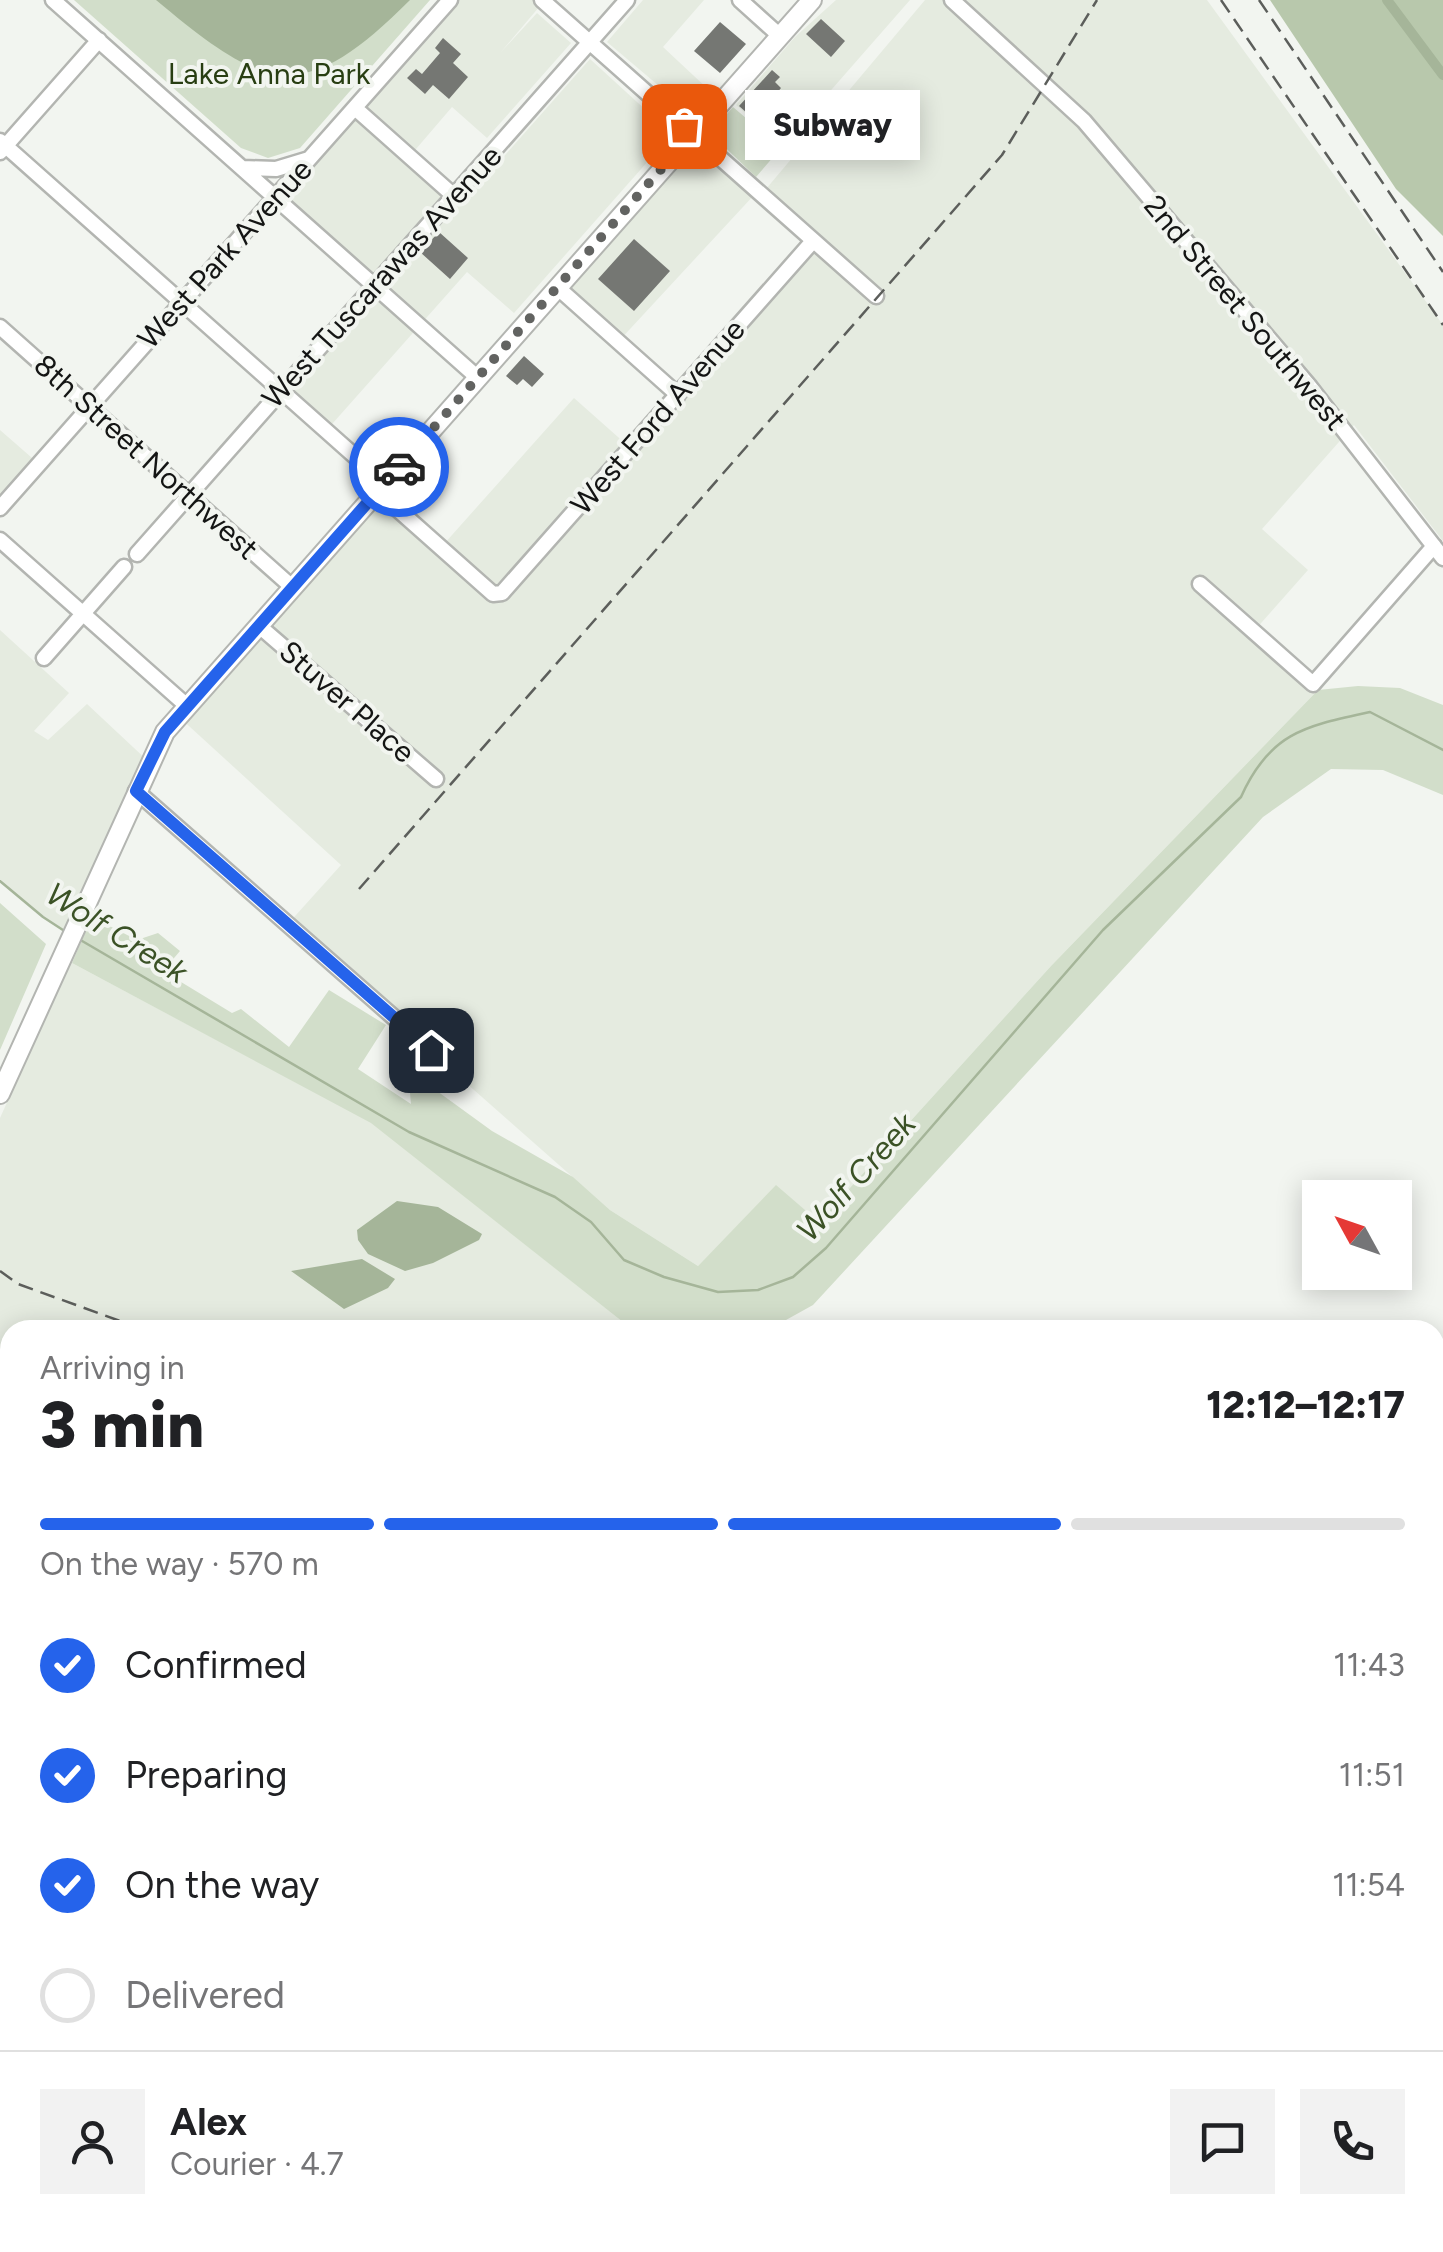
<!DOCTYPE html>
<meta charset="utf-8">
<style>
:root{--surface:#fff;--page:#f2f2f2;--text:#202124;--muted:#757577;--line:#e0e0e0;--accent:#2563eb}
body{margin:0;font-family:Figtree,sans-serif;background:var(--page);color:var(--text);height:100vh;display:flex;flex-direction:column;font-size:38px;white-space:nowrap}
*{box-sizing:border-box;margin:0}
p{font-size:32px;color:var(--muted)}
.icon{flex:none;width:55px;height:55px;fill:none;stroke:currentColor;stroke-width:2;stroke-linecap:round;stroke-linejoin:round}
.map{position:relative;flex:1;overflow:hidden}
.side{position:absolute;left:0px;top:1320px;width:1445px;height:932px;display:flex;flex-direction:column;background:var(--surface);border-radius:30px 30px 0 0;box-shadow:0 5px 25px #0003}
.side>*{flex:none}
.needle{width:65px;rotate:310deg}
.controls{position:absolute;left:1302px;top:1180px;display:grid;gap:20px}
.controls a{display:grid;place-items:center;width:110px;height:110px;border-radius:0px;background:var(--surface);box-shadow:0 5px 25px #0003;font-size:50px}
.pin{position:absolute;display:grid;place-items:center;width:85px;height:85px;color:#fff;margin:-42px;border-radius:20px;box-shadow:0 5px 15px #0006}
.courier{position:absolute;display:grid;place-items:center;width:100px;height:100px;margin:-50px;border:8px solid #2563eb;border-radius:50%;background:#fff;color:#222;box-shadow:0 2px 12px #0007}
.bubble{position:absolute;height:70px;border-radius:0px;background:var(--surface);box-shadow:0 5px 25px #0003;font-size:32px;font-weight:800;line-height:70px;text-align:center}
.summary em{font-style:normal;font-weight:800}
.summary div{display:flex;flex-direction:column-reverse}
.summary{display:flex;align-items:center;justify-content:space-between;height:170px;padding:0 40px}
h1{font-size:65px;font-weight:800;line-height:75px}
.bar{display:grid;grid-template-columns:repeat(4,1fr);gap:15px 10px;align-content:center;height:120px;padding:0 40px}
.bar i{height:12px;border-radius:8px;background:var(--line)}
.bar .active{background:var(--accent)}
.bar p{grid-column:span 4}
.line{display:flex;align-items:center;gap:25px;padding:0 40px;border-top:2px solid var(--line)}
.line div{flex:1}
.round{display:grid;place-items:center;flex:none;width:105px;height:105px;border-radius:0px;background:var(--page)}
ol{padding:0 40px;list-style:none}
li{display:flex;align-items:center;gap:30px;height:110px}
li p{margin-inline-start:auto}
li .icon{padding:10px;border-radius:50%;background:var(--accent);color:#fff;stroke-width:4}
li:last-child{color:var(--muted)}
li i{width:55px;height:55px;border:5px solid var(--line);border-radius:50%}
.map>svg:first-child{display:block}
.built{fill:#e5ebe0}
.green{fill:#d2deca}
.forest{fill:#b8c8ac}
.water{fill:#a5b599}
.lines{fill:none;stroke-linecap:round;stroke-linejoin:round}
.stream{stroke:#a5b599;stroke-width:2.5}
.canal{stroke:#a5b599;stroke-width:10}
.building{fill:#757773}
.minor-casing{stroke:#b3b5b1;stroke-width:19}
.major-casing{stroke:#b3b5b1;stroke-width:22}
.minor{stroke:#fff;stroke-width:14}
.major{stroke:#fff;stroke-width:18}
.rail{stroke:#5c5e5b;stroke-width:2.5;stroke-dasharray:15 8;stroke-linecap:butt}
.done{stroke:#626361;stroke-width:10;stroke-dasharray:0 18}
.route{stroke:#2563eb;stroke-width:12}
.labels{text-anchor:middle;stroke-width:8;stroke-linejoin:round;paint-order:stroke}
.park-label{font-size:30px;fill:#283e12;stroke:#f2f5f0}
.street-label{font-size:30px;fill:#141514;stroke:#f2f5f0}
.water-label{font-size:32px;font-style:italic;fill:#3b5226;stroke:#f2f5f0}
</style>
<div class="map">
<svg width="1443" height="2252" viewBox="0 0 1443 2252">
<rect width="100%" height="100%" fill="#f2f5f0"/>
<path class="built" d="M450,0H545L501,52L537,13L571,43L487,138L452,107L410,156L454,195L492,154L498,163L590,59L672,134L514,313L467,272L325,432L281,391L375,285L275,198Z
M643,0H704L663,47L709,90L691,113L607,42Z
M836,0H910L783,145L736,105L795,37Z
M925,0H952L1049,90L1055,82L960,0H1207L1443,325V541L1354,425L1262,529L1308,570L1254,631L1318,690L1051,966L819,1222L776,1186L698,1266L610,1210L287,925L341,865L178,716L377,491L493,594L549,540L556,544L819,247L761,195Z
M693,134L755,194L618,342L557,287Z
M574,398L627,445L499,590L444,544Z
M0,430L39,464L0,508Z
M0,630L69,693L34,731L48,740L87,704L149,762L70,933L43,917L0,879Z
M70,962L371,1122L633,1330H10V1582L0,1577V1118Z
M1443,1651V2252H1339L1328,2243L1435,2242V1652Z
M0,1652L10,1660V1905L0,1895Z"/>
<path class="green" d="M74,0H430L300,148L268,158L241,148Z
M733,107L781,148L756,177L710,133Z
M1358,686L1400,688L1443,705V795L1383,770L1331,769L1263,817L813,1305L768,1330H633L371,1123L72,963L92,917L137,940L158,933L180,951L163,971L232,1013L241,1009L289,1047L329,990L386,1025L358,1069L411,1104L408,1070L492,1131L573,1177L610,1210L698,1266L776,1185L819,1222L1051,966L1318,690Z
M0,903L46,944L0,1050Z"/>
<path class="forest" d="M1270,0H1443V236L1396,189Z
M934,2243L1289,2242L1299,2252H921Z"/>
<path class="water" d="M156,0H410C303,107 266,92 156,0Z
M397,1201L438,1207L482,1234L479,1240L433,1263L405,1271L368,1254L358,1240L357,1230Z
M362,1259L395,1279L388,1288L344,1309L291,1271Z
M47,2242H827L828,2252H38Z"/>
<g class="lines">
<path class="stream" d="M0,881L43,917L66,932
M77,938L409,1132L555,1197L591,1222L624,1260L664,1277L718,1292L758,1290L793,1277L826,1248L1103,930L1241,797C1270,732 1306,726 1370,712L1443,750
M1435,1389L1443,1380"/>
<path class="canal" d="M1387,0L1443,75"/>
</g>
<path class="building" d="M821,19L845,41L831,57L806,34Z
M720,22L746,44L720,73L694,51Z
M443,38L461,54L453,63L468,77L449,99L433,85L425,94L407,78L416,69L422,74L440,53L435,48Z
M772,70L780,77L775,82L781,88L755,120L739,106Z
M439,232L468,258L450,279L420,252Z
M634,239L670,271L634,311L598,279Z
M524,356L544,374L532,387L523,379L517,385L506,376Z"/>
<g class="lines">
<g class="minor-casing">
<path id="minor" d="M53,0L478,378
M542,0L876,296
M740,0L780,36
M952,0L1084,121L1310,387L1443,558
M355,108L454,196
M0,141L385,483
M0,152L99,40
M242,168L276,169L309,159
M557,287L678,395
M0,327L292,587
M377,491L493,594L502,593L813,241
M0,508L450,0
M0,540L187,706
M137,554L627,0
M1200,584L1313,684L1434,546
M258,625L436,779
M44,658L124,567
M136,791L431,1050
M0,1652L10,1660
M0,1895L10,1905
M0,2068L10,2056
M1328,2242L1339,2252"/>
</g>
<g class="major-casing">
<path id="major" d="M0,1094L165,732L812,0
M1435,1419L1443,1410
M903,2252L914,2242"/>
</g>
<use href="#minor" class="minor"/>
<use href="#major" class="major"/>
<path class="rail" d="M1221,0L1443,325
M1259,0L1443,272
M359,889L1002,155L1097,0
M0,1271L18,1284L145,1330
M1435,1682L1443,1679
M1435,2148L1443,2155"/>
</g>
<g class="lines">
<path class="done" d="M399,467L692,134L684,126"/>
<path class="route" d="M399,467L165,732L136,791L431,1050"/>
</g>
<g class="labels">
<g class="park-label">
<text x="269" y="84">Lake Anna Park</text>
</g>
<g class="street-label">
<text transform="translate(225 254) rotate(-48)" y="10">West Park Avenue</text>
<text transform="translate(382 277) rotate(-48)" y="10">West Tuscarawas Avenue</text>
<text transform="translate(1245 313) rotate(50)" y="10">2nd Street Southwest</text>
<text transform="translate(658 417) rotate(-49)" y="10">West Ford Avenue</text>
<text transform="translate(146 457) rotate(42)" y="10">8th Street Northwest</text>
<text transform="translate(347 702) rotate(41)" y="10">Stuver Place</text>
</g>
<g class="water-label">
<text transform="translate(117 933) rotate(32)" y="11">Wolf Creek</text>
<text transform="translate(856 1177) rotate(-48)" y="11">Wolf Creek</text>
</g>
</g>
</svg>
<div class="controls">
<a><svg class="needle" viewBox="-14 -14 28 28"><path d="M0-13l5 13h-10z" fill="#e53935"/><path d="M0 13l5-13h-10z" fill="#757577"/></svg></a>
</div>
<div class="pin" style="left:684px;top:126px;background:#ea580c"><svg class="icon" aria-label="bag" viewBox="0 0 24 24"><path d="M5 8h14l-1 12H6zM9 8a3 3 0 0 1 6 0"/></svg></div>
<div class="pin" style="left:431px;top:1050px;background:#1f2937"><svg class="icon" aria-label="home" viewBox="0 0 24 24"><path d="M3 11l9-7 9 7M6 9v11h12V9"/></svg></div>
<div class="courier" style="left:399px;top:467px"><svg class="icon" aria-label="car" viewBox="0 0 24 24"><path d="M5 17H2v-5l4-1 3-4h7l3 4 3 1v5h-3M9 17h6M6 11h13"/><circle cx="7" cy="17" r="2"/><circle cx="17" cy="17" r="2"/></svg></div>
<div class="bubble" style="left:745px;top:90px;width:175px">Subway</div>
<section class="side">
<div class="summary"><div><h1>3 min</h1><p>Arriving in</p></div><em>12:12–12:17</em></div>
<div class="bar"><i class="active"></i><i class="active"></i><i class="active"></i><i></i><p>On the way · 570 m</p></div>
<ol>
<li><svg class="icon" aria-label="check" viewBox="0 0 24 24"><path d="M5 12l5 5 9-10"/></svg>Confirmed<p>11:43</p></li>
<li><svg class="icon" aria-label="check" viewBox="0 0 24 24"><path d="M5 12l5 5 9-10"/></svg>Preparing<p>11:51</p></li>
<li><svg class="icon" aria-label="check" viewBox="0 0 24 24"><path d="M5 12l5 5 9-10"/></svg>On the way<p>11:54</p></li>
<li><i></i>Delivered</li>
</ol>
<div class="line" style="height:180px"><a class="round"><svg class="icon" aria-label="person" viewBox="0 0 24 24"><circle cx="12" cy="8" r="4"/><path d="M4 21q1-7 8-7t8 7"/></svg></a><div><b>Alex</b><p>Courier · 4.7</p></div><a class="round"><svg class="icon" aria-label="chat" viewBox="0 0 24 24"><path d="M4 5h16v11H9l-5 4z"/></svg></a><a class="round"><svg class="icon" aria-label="phone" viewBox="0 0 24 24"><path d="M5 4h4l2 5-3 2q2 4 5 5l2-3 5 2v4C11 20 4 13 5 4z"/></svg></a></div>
</section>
</div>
